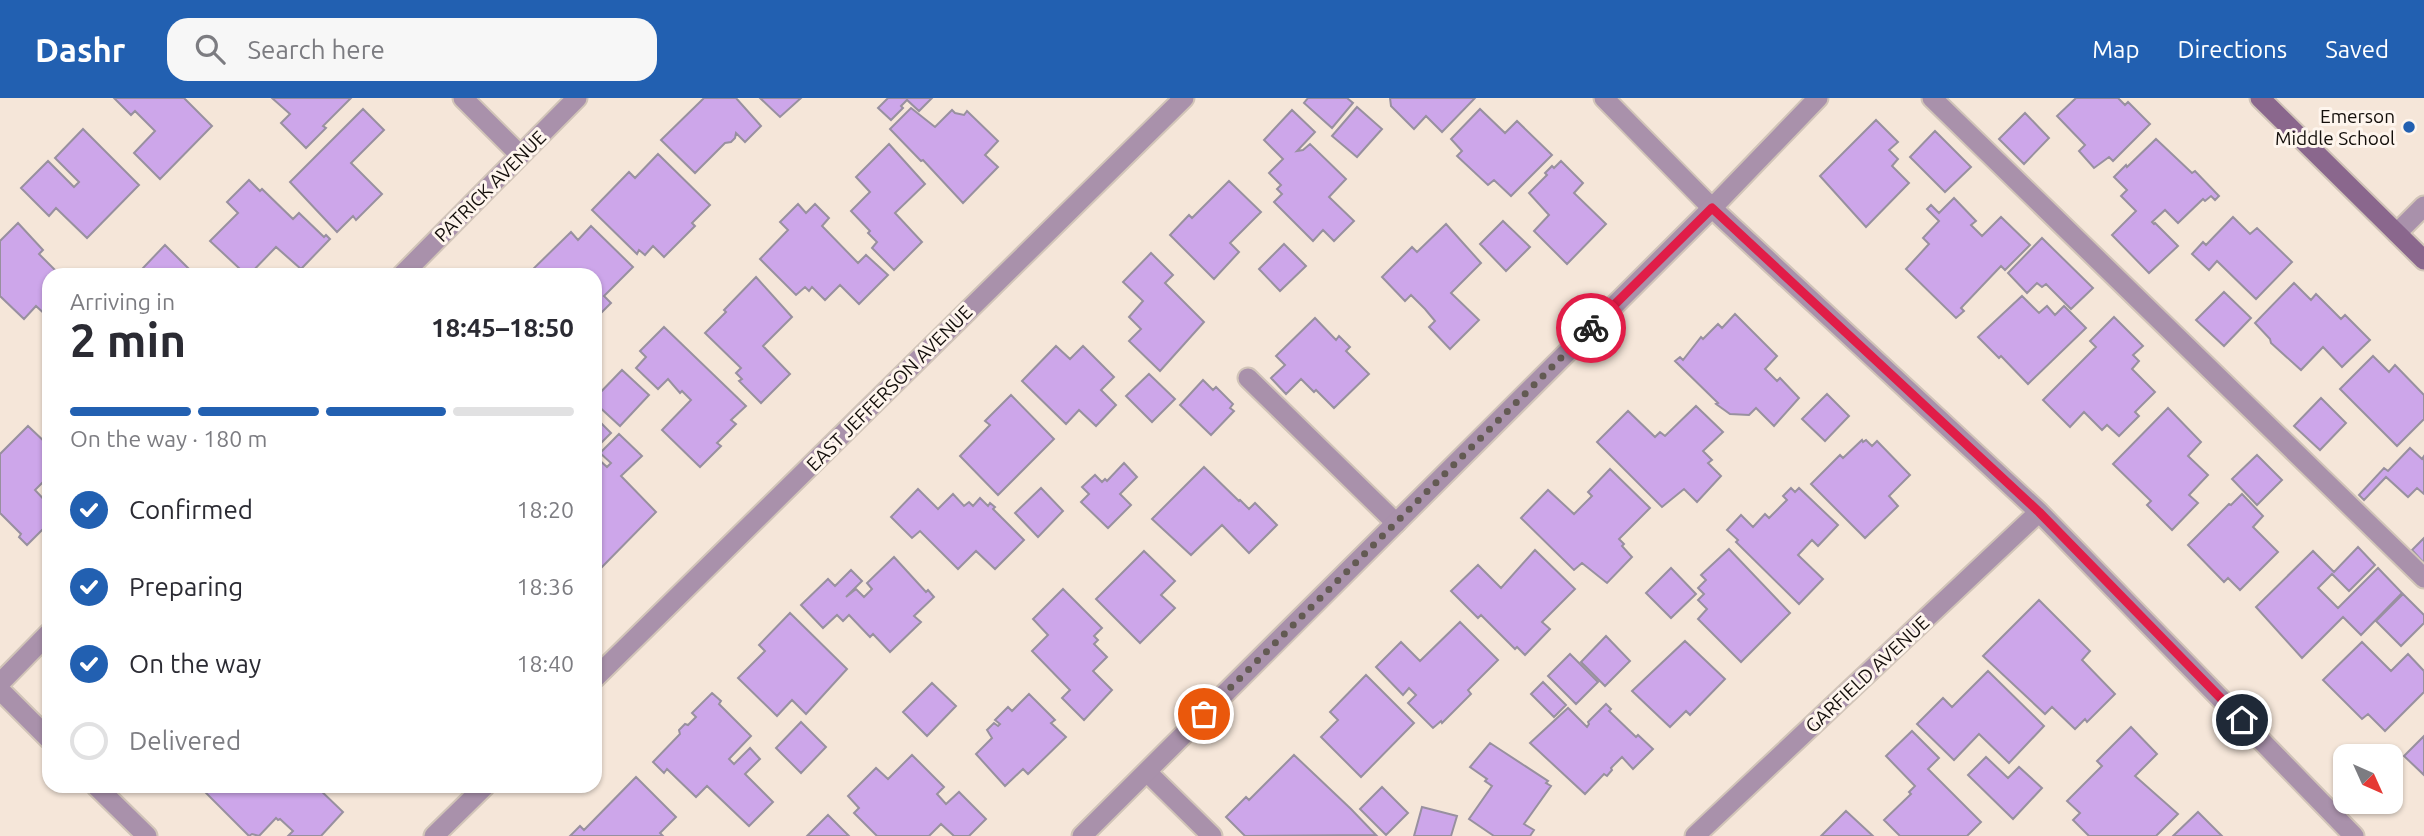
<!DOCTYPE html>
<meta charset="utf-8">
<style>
:root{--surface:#fff;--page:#f7f7f7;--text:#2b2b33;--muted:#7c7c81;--line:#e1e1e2;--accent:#2260b1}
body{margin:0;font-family:Ubuntu,sans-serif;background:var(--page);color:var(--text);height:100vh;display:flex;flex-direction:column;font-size:26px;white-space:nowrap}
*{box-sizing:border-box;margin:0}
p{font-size:23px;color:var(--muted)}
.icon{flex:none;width:38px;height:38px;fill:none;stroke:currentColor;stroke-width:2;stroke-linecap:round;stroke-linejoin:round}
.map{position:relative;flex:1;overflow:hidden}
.panel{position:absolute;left:42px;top:170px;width:560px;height:525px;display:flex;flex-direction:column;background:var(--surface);border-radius:21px;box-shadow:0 2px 5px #0004}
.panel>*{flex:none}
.needle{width:46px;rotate:135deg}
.buttons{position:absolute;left:2333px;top:646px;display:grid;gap:14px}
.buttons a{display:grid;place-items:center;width:70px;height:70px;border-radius:14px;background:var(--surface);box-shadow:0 2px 5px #0004;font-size:35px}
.pin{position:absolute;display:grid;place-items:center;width:60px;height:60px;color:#fff;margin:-30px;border:4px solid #fff;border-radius:50%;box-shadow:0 2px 7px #0007}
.courier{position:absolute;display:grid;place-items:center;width:70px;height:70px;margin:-35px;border:5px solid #e11d48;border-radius:50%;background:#fff;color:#222;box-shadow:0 2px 9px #0007}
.summary em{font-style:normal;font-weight:700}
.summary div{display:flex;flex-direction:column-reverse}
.summary{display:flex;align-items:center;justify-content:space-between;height:119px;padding:0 28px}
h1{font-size:46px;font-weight:700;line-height:52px}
.bar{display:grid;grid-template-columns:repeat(4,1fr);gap:10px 7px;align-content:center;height:84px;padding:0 28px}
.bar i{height:9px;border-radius:5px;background:var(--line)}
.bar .on{background:var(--accent)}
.bar p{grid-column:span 4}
ol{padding:0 28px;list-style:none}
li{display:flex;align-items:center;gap:21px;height:77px}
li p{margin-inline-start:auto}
li .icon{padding:7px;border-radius:50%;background:var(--accent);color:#fff;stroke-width:4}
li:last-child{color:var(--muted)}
li i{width:38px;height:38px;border:4px solid var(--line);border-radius:50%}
header{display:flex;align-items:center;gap:42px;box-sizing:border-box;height:98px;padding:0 35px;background:var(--accent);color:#fff}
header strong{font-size:33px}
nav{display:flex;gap:38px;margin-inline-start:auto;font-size:24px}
.search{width:490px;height:63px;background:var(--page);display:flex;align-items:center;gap:18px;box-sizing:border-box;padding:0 24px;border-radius:21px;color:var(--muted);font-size:26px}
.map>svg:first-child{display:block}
.building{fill:#cda6ea;stroke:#98909f;stroke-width:2}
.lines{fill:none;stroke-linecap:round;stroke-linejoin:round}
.service-casing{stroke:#d1c4b8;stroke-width:23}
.minor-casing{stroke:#d1c4b8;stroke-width:23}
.tertiary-casing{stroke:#d1c4b8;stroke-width:23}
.secondary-casing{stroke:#d1c4b8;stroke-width:23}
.service{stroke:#a991ab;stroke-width:19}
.minor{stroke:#a991ab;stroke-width:19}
.tertiary{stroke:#a991ab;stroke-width:19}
.secondary{stroke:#8a678d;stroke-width:19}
.done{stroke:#635a53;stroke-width:7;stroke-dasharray:0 12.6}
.route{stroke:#e11d48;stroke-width:9}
.poi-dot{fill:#2260b1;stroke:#fef5ed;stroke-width:2.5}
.labels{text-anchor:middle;stroke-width:6;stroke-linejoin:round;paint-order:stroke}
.poi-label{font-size:19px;fill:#140f0b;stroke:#fef5ed;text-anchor:end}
.street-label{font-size:19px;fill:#140f0b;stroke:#fef5ed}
</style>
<header>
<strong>Dashr</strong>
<div class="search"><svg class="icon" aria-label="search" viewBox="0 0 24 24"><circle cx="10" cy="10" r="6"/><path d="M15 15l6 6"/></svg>Search here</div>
<nav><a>Map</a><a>Directions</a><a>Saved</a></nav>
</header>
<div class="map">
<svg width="2424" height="738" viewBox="0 0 2424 738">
<rect width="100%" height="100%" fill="#f5e6d9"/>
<path class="building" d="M114,0H184L212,28L160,81L134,55L155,33L135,13L131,17Z
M272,0H351L323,28L326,30L306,50L281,25L290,16Z
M704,0H736L761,28L745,44L736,35L735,40L731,44L725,45L695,75L661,42Z
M760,0H801L780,19Z
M888,0H932L919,13L907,2L901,8L903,10L891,22L878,10Z
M1308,0H1347L1353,5L1332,30L1304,5Z
M1390,0H1475L1442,34L1426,18L1414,31L1391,8Z
M2076,0H2118L2125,7L2128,4L2150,26L2113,63L2109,59L2094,70L2079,53L2085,47L2057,18Z
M1357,9L1382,31L1357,59L1332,38Z
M911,10L935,29L952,12L955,15L964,17L967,13L998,43L985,57L998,69L963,105L923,62L921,63L890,31Z
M363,11L384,32L351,65L382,96L356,122L353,118L337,134L290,84Z
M1480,11L1505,35L1517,23L1552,57L1511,98L1494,82L1488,87L1457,58L1462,53L1451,41Z
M1292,12L1315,34L1297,53L1303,52L1310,46L1346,81L1329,99L1354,123L1334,143L1323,132L1313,143L1274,104L1282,96L1277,91L1281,87L1269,75L1283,61L1264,42Z
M2025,15L2049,40L2024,66L1999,41Z
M1876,22L1898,44L1889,52L1898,61L1892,68L1909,85L1866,129L1820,78Z
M83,31L139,87L87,140L56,110L49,118L21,90L48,63L74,89L79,84L55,60Z
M1935,33L1971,69L1945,94L1910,59Z
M2156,41L2192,75L2195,73L2219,98L2215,102L2211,98L2205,103L2203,101L2178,125L2165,112L2152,124L2154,126L2155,125L2178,148L2149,175L2112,137L2136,113L2121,98L2127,92L2114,79L2126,67L2127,69Z
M889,46L925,86L895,115L922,144L894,172L872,150L877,144L868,135L870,133L851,113L870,94L856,79Z
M658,56L710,107L692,125L695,128L664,159L653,148L645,157L639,152L637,156L592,112L629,74L635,80Z
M1561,63L1583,85L1574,95L1606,126L1567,166L1534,133L1549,117L1529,95L1547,77L1545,75L1552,68L1554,70Z
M249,82L260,93L262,91L293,121L299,115L324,139L326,137L330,141L301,171L276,149L249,177H240L237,174L240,171L210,143L238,115L227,104Z
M1229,83L1261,114L1230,145L1239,154L1214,181L1170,137L1189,117L1192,120Z
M1954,100L1976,123L1971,127L1982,138L2001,119L2030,147L2005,172L2001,168L1961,210L1964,213L1956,220L1906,171L1929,146L1923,140L1939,123L1927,111L1931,107L1939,115Z
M798,106L806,115L815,106L829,120L822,128L858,165L866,157L888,177L859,206L840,187L825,202L812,189L809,193L805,189L796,197L760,161L788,132L780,124Z
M2233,119L2250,136L2257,130L2292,164L2256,201L2217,163L2209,172L2192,156L2203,144L2206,147Z
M1503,123L1530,149L1506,173L1480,146Z
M18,125L43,152L39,156L60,177H49V220L36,208L24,221L0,198V143Z
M1446,126L1481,165L1451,195L1479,222L1450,251L1429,229L1435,223L1425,211L1411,197L1405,203L1382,179L1412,149L1417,154Z
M591,128L633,169L604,198L611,205L595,221V177L529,175L571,134L578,142Z
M2042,140L2093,190L2071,211L2046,186L2042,189L2037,185L2027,195L2008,175Z
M1284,146L1306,168L1280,193L1259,171Z
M165,147L189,171L185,174L187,177H149L143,170Z
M1151,155L1173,177L1165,185L1204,224L1160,273L1129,243L1141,231L1129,219L1143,203L1123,184Z
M756,179L792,219L763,248L790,276L761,305L739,283L742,281L736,275L741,270L705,235L726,214L724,212Z
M2294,185L2311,202L2316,196L2341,221L2345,217L2370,242L2342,269L2323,249L2301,272L2271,245L2270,241L2255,225Z
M2224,194L2251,220L2224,248L2196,222Z
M2022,198L2039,215L2047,208L2055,217L2064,208L2086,230L2028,286L2001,258L1999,260L1978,239Z
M1735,216L1777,258L1765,271L1777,283L1780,280L1799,300L1774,328L1756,310L1749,317L1730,316L1716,306L1718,305L1675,263L1680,259L1683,262L1701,239L1703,241L1718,226L1722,230Z
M2114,219L2143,248L2133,257L2139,263L2132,271L2155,294L2135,314L2139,318L2119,338L2107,327L2102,332L2084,314L2070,329L2043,302L2096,249L2090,243Z
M1315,220L1336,242L1339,238L1350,249L1346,253L1369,276L1334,310L1316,292L1314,294L1301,281L1286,296L1271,280L1285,267L1276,258Z
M664,229L746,308L731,322L736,326L717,345L721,348L700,369L662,332L691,302L682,293L680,295L668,281L658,291L636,270L646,259L640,253Z
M1056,248L1070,261L1083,248L1114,279L1101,292L1116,307L1096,328L1079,312L1066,326L1022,283Z
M2373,258L2389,274L2395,267L2424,297V321L2397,348L2340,291Z
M622,272L649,297L620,328L595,305V300Z
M1149,276L1175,301L1152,324L1126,298Z
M1203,282L1213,292L1216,289L1233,306L1230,310L1234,313L1211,337L1180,307Z
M1827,296L1849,318L1825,343L1802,321Z
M1011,297L1054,341L998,397L960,358L990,327L985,323Z
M2321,300L2346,325L2320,352L2294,328Z
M1696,308L1723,334L1703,353L1712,362L1708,365L1721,378L1697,404L1684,391L1662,409L1597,344L1628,313L1655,339L1660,334L1665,338Z
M2168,310L2201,344L2188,358L2208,377L2189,397L2198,405L2172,432L2147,407L2151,403L2113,366Z
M595,319L611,335L595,351Z
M28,328L49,348V378L35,392L49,407V425L27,447L19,439L21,436L0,415V356Z
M619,336L642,358L621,378L656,414L599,472L595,468V362L597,360L607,369L611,365L600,355Z
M1862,342L1863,344L1866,342L1872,348L1877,343L1910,377L1889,398L1898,408L1865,440L1811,386L1840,357L1843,360Z
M2410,350L2422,361L2424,358V396L2417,390L2408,399L2386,379L2364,402L2359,397L2384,370L2388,373Z
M2257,357L2282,382L2257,407L2232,381Z
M1124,365L1137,379L1120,396L1131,407L1108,430L1081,404L1089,396L1082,389L1095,377L1102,384L1105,381L1107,383Z
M1204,369L1239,403L1240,402L1249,411L1255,405L1277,427L1249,455L1222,427L1191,457L1152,421Z
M1610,371L1650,410L1619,441L1624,446L1622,448L1632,459L1607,485L1582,465L1574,472L1521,420L1548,392L1574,416L1592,398L1588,394Z
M1041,390L1063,413L1038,439L1015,415Z
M1791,390L1795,394L1799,390L1838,427L1818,448L1812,442L1798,457L1823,481L1799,506L1736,444L1738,442L1727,432L1741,417L1753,429L1765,416L1769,420L1787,402L1783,398Z
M918,391L938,411L953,396L964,408L969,404L973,408L980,400L988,408L990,405L995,409L993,411L1024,442L995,471L976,453L958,471L920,433L912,440L891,419Z
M2242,396L2263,418L2253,429L2278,454L2240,492L2228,480L2224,484L2188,447L2229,406L2231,407Z
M2424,440V465L2412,452Z
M2358,449L2375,467L2349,493L2332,476L2318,490L2338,510L2378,470L2402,495L2361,537L2343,519L2302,560L2256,509L2313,453L2334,474Z
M1729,451L1790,515L1741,564L1698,521L1707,511L1698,502L1704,496L1698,490L1706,482L1701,477Z
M1535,452L1575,491L1542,524L1550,531L1525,557L1517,549L1515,551L1481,517L1478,520L1451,493L1478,467L1501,490Z
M1144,453L1175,483L1161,497L1175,510L1140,545L1096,501Z
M894,459L926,494L928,492L934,499L914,518L921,524L890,554L873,536L870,539L849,517L843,523L837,517L823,530L801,507L828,481L835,488L851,472L862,483L846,499L856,491L864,499L872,491L867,485Z
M1671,470L1696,496L1671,520L1646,495Z
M1063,491L1102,530L1094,538L1098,542L1094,546L1107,559L1093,573L1112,592L1084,622L1062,600L1070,592L1032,553L1048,537L1033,521Z
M2403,496L2424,517V525L2401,548L2376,523Z
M2039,502L2090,553L2082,562L2115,596L2087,624L2085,621L2075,631L2052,609L2045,616L1983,558Z
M790,515L847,571L806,616L792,602L777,618L738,580L765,553L759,547Z
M1460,524L1498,562L1468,592L1471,596L1442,625L1441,623L1433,630L1408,605L1416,597L1409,590L1403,597L1376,569L1401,544L1420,563Z
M1606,538L1630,563L1605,588L1581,564Z
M1685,543L1725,581L1690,617L1686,613L1670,629L1632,593Z
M2362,544L2391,573L2408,556L2424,573V594L2385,633L2368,616L2362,621L2323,582Z
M1570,556L1598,584L1576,606L1548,578Z
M1988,573L2044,628L2009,665L1979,636L1954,662L1917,626L1943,600L1952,609Z
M1366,577L1414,625L1361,679L1321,639L1338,622L1330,614Z
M1543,584L1566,607L1554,619L1531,596Z
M932,585L956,608L927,638L903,614Z
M712,595L721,603L719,606L751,638L729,661L734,666L750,650L760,661L745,676L773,704L749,728L707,688L696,699L667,671L664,675L653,664L680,636L679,632L685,626L688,627L696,619L692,615Z
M1029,596L1055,622L1051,625L1066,639L1028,676L1023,671L1005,688L976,656L992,640L987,632L994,625L998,628L1000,626L995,622L1008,609L1012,613Z
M1606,606L1611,611L1609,613L1636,639L1638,637L1653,651L1633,671L1622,659L1611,670L1612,672L1607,678L1604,676L1585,696L1530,645L1568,610L1587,629L1589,626L1588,624Z
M801,624L826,649L801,675L776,650Z
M2131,629L2157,656L2135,678L2178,716L2156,738H2089L2073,722L2080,715L2067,703L2102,668L2097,663Z
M1912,633L1939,660L1928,671L1981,724L1967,738H1900L1884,722L1911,696L1909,694L1915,688L1886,658Z
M2424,638V677L2404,658Z
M1490,645L1548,683L1546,685L1551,688L1524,726L1534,732L1530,738H1494L1469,721L1492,688L1485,683L1487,681L1470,669Z
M912,657L944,689L937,696L946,706L959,694L986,721L969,738H954L941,726L929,738H877L854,715L859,710L848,698L876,670L888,681Z
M1294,657L1351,711L1376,737L1245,738L1226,719L1246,699L1249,702Z
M1986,659L2008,680L2019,669L2042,690L2013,721L1968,677Z
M636,679L676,719L660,735L663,738H570L580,728L584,732Z
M204,688H316L343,714L321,738H288L293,733L280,721L278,722L276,720L259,738L252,736L249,738L201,690Z
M1382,689L1408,715L1386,737L1360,711Z
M1422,709L1457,718L1451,738H1414Z
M1846,713L1873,738H1821Z
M2198,714L2222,738H2173Z
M828,717L849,738H807Z"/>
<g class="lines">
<g class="service-casing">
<path id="service" d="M1932,0L2424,480
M2397,135L2424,108
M1248,280L1396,425
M1147,674L1212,738"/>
</g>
<g class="minor-casing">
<path id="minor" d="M463,0L520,57
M1604,0L1712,110L2039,414L2354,738
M402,177L577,0
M595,580L1184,0
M0,585L49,535
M0,592L49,641
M96,688L147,738
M434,738L485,688
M1695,738L2039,414"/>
</g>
<g class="tertiary-casing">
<path id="tertiary" d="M1082,738L1712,110L1818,0"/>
</g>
<g class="secondary-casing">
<path id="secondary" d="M2260,0L2424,162"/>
</g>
<use href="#service" class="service"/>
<use href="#minor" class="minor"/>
<use href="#tertiary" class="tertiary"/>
<use href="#secondary" class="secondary"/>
</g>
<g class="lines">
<path class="done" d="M1204,616L1591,230"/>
<path class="route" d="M1591,230L1712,110L2039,414L2242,622"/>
</g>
<circle class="poi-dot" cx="2409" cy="29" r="7"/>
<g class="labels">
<g class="poi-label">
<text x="2395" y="25">Emerson<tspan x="2395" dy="22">Middle School</tspan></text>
</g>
<g class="street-label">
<text transform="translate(490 88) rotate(-45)" y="7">PATRICK AVENUE</text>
<text transform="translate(889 290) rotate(-45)" y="7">EAST JEFFERSON AVENUE</text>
<text transform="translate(1867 576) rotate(-43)" y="7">GARFIELD AVENUE</text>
</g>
</g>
</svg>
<div class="buttons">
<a><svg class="needle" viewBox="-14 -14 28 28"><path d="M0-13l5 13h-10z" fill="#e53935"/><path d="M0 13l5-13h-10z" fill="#7c7c81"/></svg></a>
</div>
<div class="pin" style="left:1204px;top:616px;background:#ea580c"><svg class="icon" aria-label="bag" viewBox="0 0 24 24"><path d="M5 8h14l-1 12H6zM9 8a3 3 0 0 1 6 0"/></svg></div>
<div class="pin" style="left:2242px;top:622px;background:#1f2937"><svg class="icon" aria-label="home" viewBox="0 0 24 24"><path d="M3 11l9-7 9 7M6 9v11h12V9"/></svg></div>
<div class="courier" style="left:1591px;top:230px"><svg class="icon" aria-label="bike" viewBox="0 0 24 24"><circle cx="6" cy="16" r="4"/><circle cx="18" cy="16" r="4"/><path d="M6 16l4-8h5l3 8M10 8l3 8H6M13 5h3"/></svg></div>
<section class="panel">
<div class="summary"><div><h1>2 min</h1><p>Arriving in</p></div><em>18:45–18:50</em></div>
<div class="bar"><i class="on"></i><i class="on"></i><i class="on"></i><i></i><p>On the way · 180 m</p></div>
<ol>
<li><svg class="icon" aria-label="check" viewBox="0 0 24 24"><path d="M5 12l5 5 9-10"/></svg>Confirmed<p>18:20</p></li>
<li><svg class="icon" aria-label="check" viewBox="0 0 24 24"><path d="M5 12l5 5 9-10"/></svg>Preparing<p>18:36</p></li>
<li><svg class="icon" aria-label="check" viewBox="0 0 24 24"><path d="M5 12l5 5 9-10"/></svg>On the way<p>18:40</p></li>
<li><i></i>Delivered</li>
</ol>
</section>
</div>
